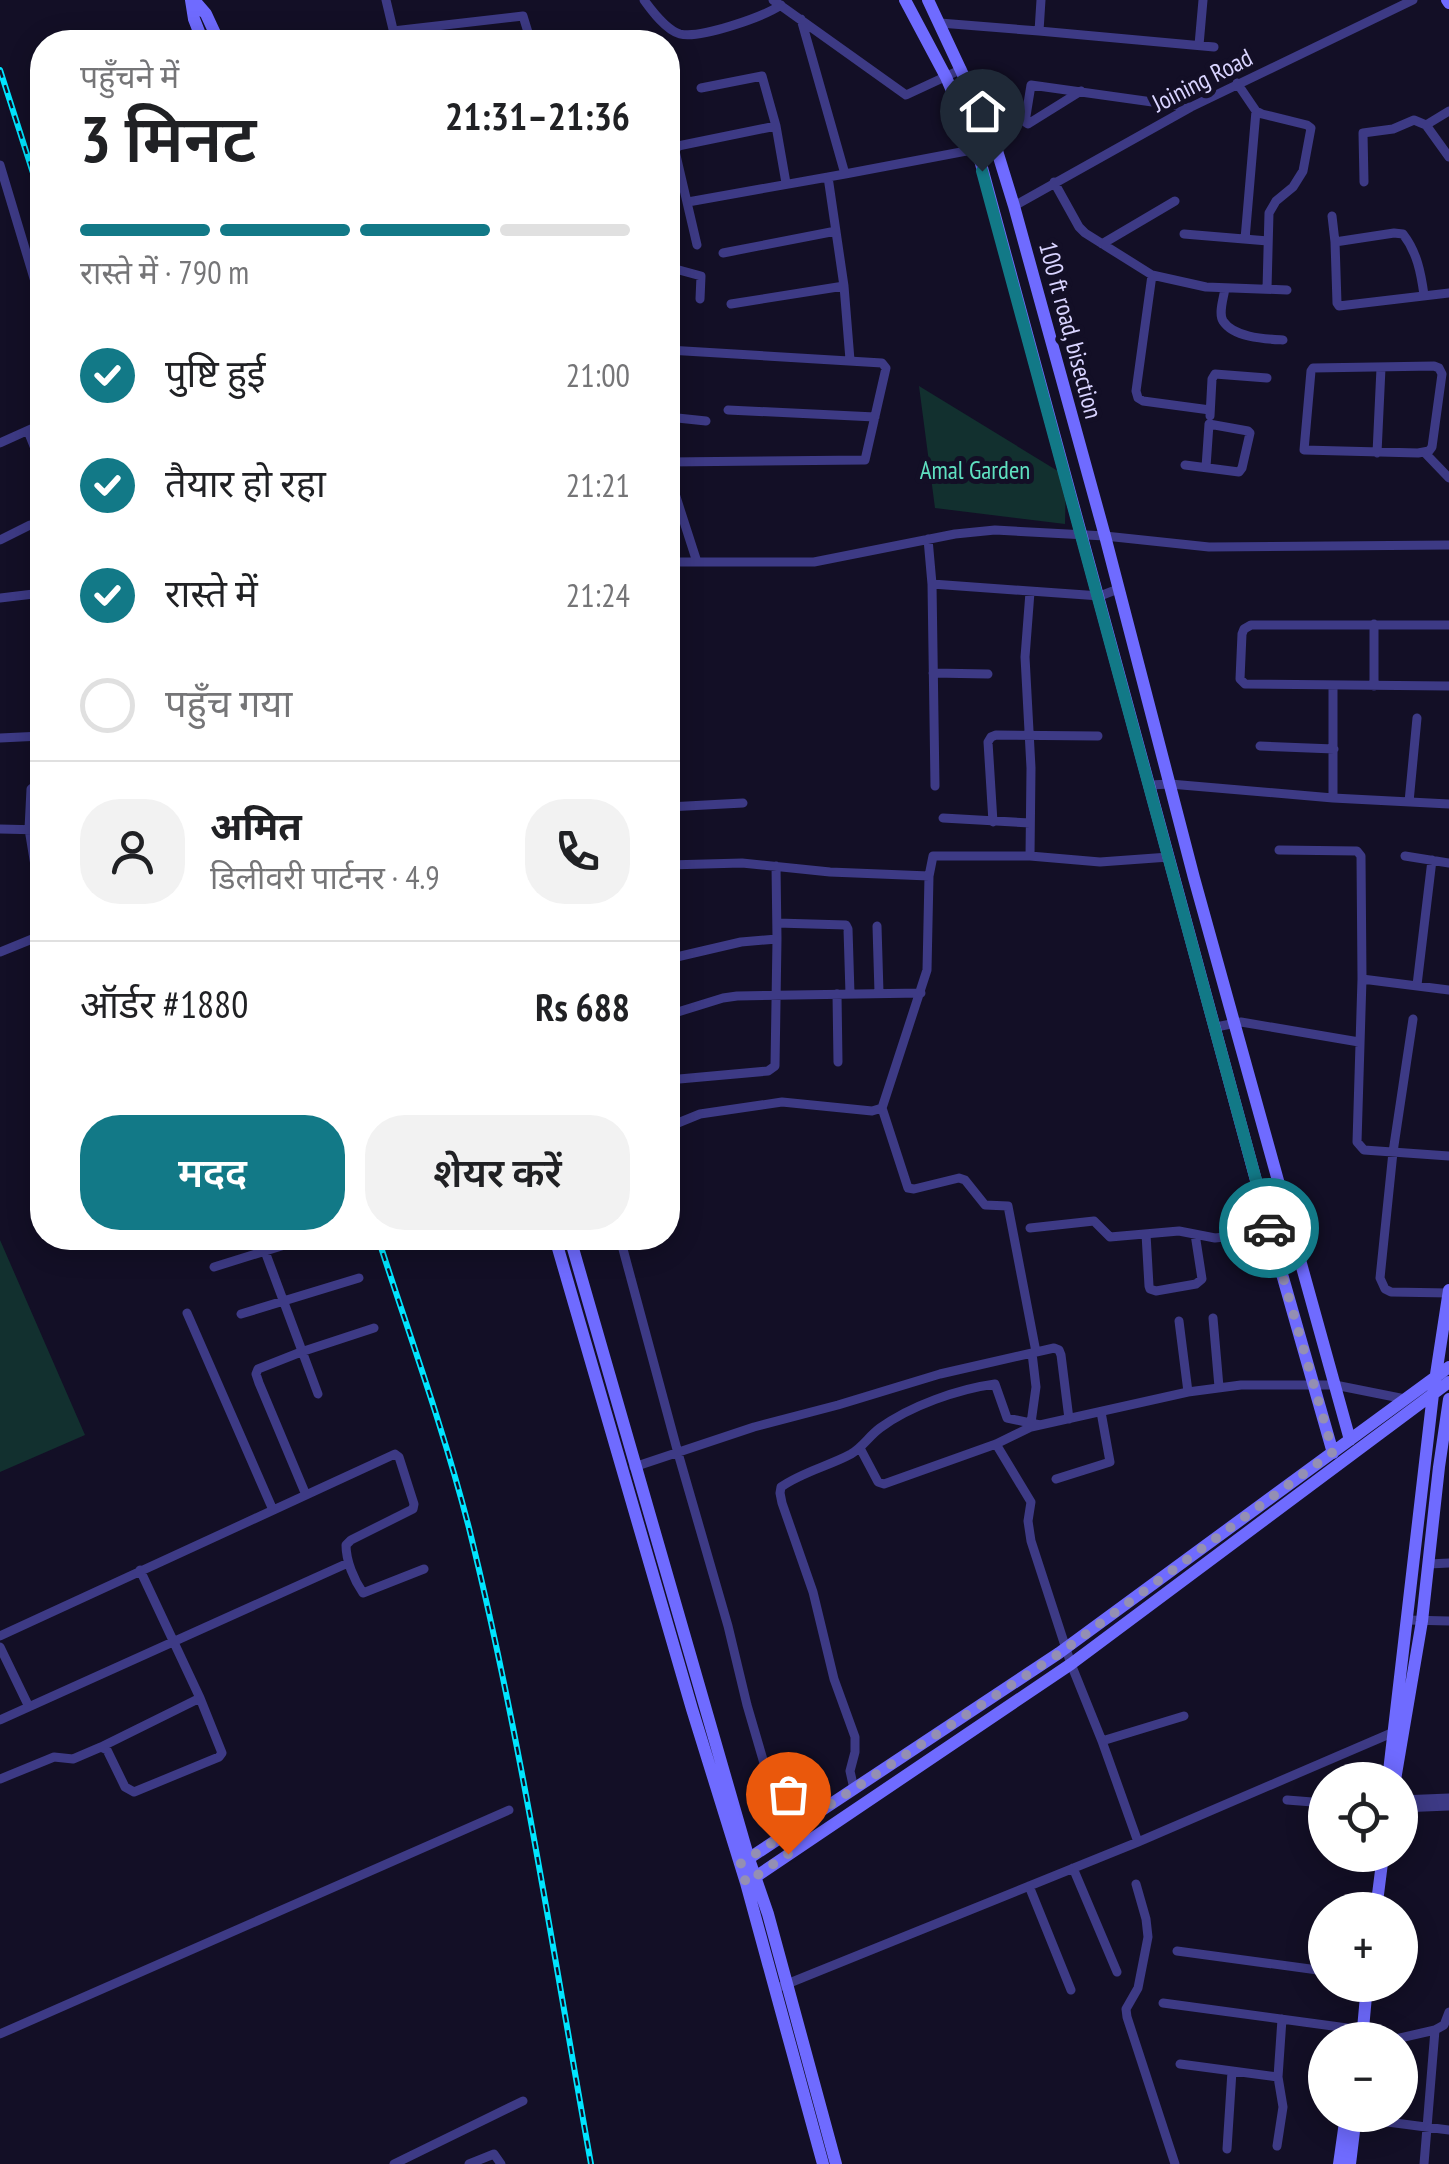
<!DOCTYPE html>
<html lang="hi">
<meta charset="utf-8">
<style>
:root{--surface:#fff;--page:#f2f2f2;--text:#202124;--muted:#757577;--line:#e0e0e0;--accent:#127987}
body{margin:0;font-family:"PT Sans Narrow","Noto Sans Devanagari",sans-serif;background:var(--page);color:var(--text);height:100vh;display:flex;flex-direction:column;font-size:38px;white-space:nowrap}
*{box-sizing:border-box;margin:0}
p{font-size:32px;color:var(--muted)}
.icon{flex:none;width:55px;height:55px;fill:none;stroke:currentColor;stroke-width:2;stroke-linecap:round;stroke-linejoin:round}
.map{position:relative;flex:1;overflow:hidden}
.sheet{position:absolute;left:30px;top:30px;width:650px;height:1220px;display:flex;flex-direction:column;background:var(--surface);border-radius:40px;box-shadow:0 5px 25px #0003}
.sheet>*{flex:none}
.buttons{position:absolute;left:1308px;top:1762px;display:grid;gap:20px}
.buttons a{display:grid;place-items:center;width:110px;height:110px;border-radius:50%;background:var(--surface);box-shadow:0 5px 25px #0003;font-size:50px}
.pin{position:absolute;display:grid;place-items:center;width:85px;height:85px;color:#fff;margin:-102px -42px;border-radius:50% 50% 50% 0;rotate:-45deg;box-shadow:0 0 10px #0007}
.pin .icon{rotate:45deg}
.courier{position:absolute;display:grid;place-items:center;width:100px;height:100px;margin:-50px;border:8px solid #127987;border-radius:50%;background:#fff;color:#222;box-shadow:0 2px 12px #0007}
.headline em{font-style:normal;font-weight:600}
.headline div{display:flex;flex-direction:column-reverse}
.headline{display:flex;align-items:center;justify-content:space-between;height:170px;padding:0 50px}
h1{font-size:65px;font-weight:600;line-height:75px}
.bar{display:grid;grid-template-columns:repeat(4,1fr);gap:15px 10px;align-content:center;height:120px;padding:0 50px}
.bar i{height:12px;border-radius:8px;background:var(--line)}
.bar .current{background:var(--accent)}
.bar p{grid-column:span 4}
.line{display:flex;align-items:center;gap:25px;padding:0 50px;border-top:2px solid var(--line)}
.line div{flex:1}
.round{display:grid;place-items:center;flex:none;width:105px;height:105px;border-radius:40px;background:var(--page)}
ol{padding:0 50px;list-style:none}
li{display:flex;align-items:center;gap:30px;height:110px}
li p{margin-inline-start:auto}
li .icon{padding:10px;border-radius:50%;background:var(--accent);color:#fff;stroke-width:4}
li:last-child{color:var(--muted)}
li i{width:55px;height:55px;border:5px solid var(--line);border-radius:50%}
.button{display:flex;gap:20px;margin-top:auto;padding:20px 50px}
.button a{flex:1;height:115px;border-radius:40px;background:var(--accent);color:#fff;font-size:40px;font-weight:600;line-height:115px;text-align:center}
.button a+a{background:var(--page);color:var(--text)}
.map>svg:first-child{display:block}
.green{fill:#12302f}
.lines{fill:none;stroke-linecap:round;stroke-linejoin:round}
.street{stroke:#3d3a85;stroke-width:9}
.secondary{stroke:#6f6bff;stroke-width:12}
.rail-casing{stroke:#00e5ff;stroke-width:6}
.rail{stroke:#130f26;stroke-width:2.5;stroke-dasharray:8;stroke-linecap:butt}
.done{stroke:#948fb3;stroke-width:10;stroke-dasharray:0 18}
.route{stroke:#127987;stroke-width:12}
.labels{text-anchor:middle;stroke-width:10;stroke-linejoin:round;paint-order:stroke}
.street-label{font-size:25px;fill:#d9d4ff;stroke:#130f26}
.park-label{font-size:25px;fill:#5fe0c0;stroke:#130f26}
</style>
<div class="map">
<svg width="1449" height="2164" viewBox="0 0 1449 2164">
<rect width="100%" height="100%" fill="#130f26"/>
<path class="green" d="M919,386L1066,476L1065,524L935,508Z
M0,1240L85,1435L0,1472Z"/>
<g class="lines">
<path class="street" d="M386,0L396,42
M644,0C652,11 666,30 680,34C700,39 763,17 781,5
M773,0L906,95L962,69
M940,23L1039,31L1041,0
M393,31L523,16L531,42
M1039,31L1214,47
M1199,45L1203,0
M1237,83L1256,111L1262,114L1307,125L1311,128L1303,171L1293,187L1276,201L1269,213L1267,289
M701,88L762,76L776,126
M1081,91L1028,124L1025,122L1031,85L1188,107
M1426,125L1449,111
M0,165L42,305
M845,174L977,149L994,141
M828,177L844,286L850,360
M1054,182L1079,227L1085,233L1152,275L1206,287L1287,290
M1364,182L1363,133L1393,129L1414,120L1426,125L1449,157
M688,202L845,174L801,19
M1014,206L1191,107L1413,0
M1332,216L1335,242L1337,303L1339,306L1449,293
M1184,234L1268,241
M1245,239L1256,111
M1335,242L1394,233L1403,234C1417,252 1421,273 1424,295
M1102,244L1175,201
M697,245L675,151L678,146L776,126L786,183
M723,253L836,231
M668,267L701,276L700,299
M1152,275L1136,391L1138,398L1143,401L1210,410
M1225,288C1224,297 1218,313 1223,321C1234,338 1266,339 1283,340
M731,304L844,286
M668,350L882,363L886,368L865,460L668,462
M1434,366L1439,368L1442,374L1432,447L1429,451L1418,453L1304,450L1311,371L1313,368Z
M728,410L875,417
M1210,416L1212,379L1215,374L1267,378
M668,417L706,421
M28,431L42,466
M0,443L42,424
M1377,453L1381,368
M1425,453L1449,478
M1185,465L1239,472L1242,468L1250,433L1248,431L1209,424L1206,467
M668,472L697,562
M928,539L932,584L935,786
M0,540L30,525
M668,562H814L955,534L995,530L1105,536L1209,547L1449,545
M932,584L1100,596L1118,589
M0,598L42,593
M1449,625H1251L1244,629L1242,634L1240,679L1245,684L1449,686
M933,673L988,674
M1374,686V624
M1333,687V798
M0,738L42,736
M1260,746L1334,749
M42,785H36L31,789L29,829L42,908
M1150,785L1170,784L1333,798L1449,804
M1409,802L1417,718
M668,807L743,803
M943,818L1030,823
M993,822L988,742L991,737L996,735L1098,736
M0,829L42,830
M1279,850L1357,851L1361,856L1362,979L1357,1142L1364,1150L1449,1156
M1030,856L1100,862L1169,857
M1405,856L1449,863
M668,865L742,863L830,872L929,876
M668,922L676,957
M777,923L846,925L848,929L850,994
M877,926L879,993
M0,952L42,935
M668,959L741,942L777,939L776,866
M1362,979L1449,990
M1417,985L1432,860
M837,994L838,1062
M668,1015L723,998L737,996L921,993
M1413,1019L1393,1152L1380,1278L1385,1289L1391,1292L1449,1293
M1216,1027L1241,1022L1359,1042
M668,1080L768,1071L775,1066L777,939
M882,1108L908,1188L914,1189L959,1178L965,1180L985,1205L1008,1206L1036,1352
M668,1127L700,1114L782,1102L872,1111L882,1108L927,970L929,876L933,856H1030L1031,768L1025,657L1030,592
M1030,1228L1094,1221L1110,1237L1179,1231L1215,1238L1270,1232L1291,1226
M1146,1234L1149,1286L1150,1289L1156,1291L1196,1284L1202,1279L1195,1234
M260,1238L318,1394
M620,1238L678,1453L728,1626L747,1705L785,1835
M214,1267L307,1238
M187,1313L273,1510
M241,1314L359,1278
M1213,1318L1219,1387
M1179,1321L1188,1392
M1031,1423L1036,1387L1032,1353
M996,1444L1031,1502L1028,1521L1031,1541L1071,1664L1102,1741
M860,1448L878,1482L884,1484L996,1444L1031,1427L1188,1392L1241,1385H1335L1405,1399
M634,1467L754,1427L838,1405L940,1374L1054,1348L1059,1350L1061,1355L1069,1419
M1056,1479L1110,1462L1101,1412
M306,1495L259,1383L256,1374L258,1369L301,1352L374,1328
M1429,1564L1449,1563
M1407,1620L1449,1621
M0,1636L395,1454L399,1457L414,1504L413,1509L351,1540L346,1545C346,1561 354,1580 363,1593L424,1569
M0,1647L29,1707
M0,1720L348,1563
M101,1747L200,1698
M0,1779L54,1757L73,1759L101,1747L107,1750L125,1787L134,1792L219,1757L222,1753L200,1698L140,1570
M854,1789L850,1771L855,1752V1737L834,1679L813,1592L782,1503L780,1493L781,1487C802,1472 829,1466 851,1454C863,1447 869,1436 880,1428C910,1406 958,1389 995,1384L1007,1418L1040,1425
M1287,1800L1325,1803
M1400,1800L1449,1798
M1400,1808L1449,1806
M1138,1842L1102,1741L1184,1716
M1073,1868L1117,1972
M1136,1884L1146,1919L1148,1937L1138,1988L1126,2009L1127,2017L1175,2164
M1029,1886L1071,1990
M1177,1951L1325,1971
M782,1986L1138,1842L1394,1732
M1163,2003L1362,2030
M0,2034L509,1810
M1391,2040L1435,2030L1444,2025L1449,2012
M1180,2064L1278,2077
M1357,2118L1449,2130
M1277,2146L1283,2107L1278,2077L1282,2019
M1227,2149L1232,2071
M394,2164L523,2101
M469,2164L494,2154L501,2164
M1424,2164L1435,2030"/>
<path class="secondary" d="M191,0L194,19L203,42
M194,0L206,14L219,42
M905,0L946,77L977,149L1270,1232L1333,1453
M928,0L994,141L1014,206L1105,536L1194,878L1350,1440
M1447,0L1449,3
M555,1238L692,1709L746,1883L823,2164
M570,1238L749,1859L768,1914L836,2164
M1388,1780L1433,1394L1449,1290
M1395,1780L1422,1621L1439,1467L1449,1399
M742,1863L1059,1653L1449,1367
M751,1880L1071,1664L1449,1382
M1376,1910L1383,1855
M1362,2040L1367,1985
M1339,2164L1346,2115
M1350,2164L1356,2115"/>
<g class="rail-casing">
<path id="rail" d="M0,70L42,201
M378,1238C409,1334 444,1430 469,1528C521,1738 553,1952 591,2164"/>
</g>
<use href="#rail" class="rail"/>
</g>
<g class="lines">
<path class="done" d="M788,1854L746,1883L740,1864L1060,1653L1333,1452L1269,1228"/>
<path class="route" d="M982,171L1269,1228"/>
</g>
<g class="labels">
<g class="street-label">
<text transform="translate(1202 80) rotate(-27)" y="9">Joining Road</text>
<text transform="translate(1071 330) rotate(75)" y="9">100 ft road, bisection</text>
</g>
<g class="park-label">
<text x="975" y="479">Amal Garden</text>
</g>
</g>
</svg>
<div class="buttons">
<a><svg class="icon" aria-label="locate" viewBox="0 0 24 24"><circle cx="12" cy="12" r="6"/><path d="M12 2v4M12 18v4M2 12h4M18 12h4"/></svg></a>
<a>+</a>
<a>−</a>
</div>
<div class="pin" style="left:788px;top:1854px;background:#ea580c"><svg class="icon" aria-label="bag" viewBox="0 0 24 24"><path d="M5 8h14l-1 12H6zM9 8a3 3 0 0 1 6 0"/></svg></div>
<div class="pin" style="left:982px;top:171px;background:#1f2937"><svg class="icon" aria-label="home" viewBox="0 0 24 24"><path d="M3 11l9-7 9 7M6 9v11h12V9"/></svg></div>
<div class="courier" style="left:1269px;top:1228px"><svg class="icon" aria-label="car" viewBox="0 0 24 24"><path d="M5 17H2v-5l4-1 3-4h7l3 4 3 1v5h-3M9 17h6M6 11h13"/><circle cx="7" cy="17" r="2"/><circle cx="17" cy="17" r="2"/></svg></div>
<section class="sheet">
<div class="headline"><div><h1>3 मिनट</h1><p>पहुँचने में</p></div><em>21:31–21:36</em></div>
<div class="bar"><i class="current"></i><i class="current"></i><i class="current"></i><i></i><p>रास्ते में · 790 m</p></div>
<ol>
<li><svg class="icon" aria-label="check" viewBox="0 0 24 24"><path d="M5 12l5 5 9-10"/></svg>पुष्टि हुई<p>21:00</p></li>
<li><svg class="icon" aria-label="check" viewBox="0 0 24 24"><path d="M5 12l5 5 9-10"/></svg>तैयार हो रहा<p>21:21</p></li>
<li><svg class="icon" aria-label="check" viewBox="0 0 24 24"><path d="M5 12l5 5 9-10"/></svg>रास्ते में<p>21:24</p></li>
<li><i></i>पहुँच गया</li>
</ol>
<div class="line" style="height:180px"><a class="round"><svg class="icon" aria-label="person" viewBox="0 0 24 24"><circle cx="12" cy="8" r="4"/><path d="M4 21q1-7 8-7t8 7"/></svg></a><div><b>अमित</b><p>डिलीवरी पार्टनर · 4.9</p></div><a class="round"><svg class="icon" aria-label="phone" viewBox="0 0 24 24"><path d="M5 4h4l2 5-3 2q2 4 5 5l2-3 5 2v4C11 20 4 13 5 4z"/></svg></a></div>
<div class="line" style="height:130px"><div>ऑर्डर #1880</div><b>Rs 688</b></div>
<div class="button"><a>मदद</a><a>शेयर करें</a></div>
</section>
</div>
